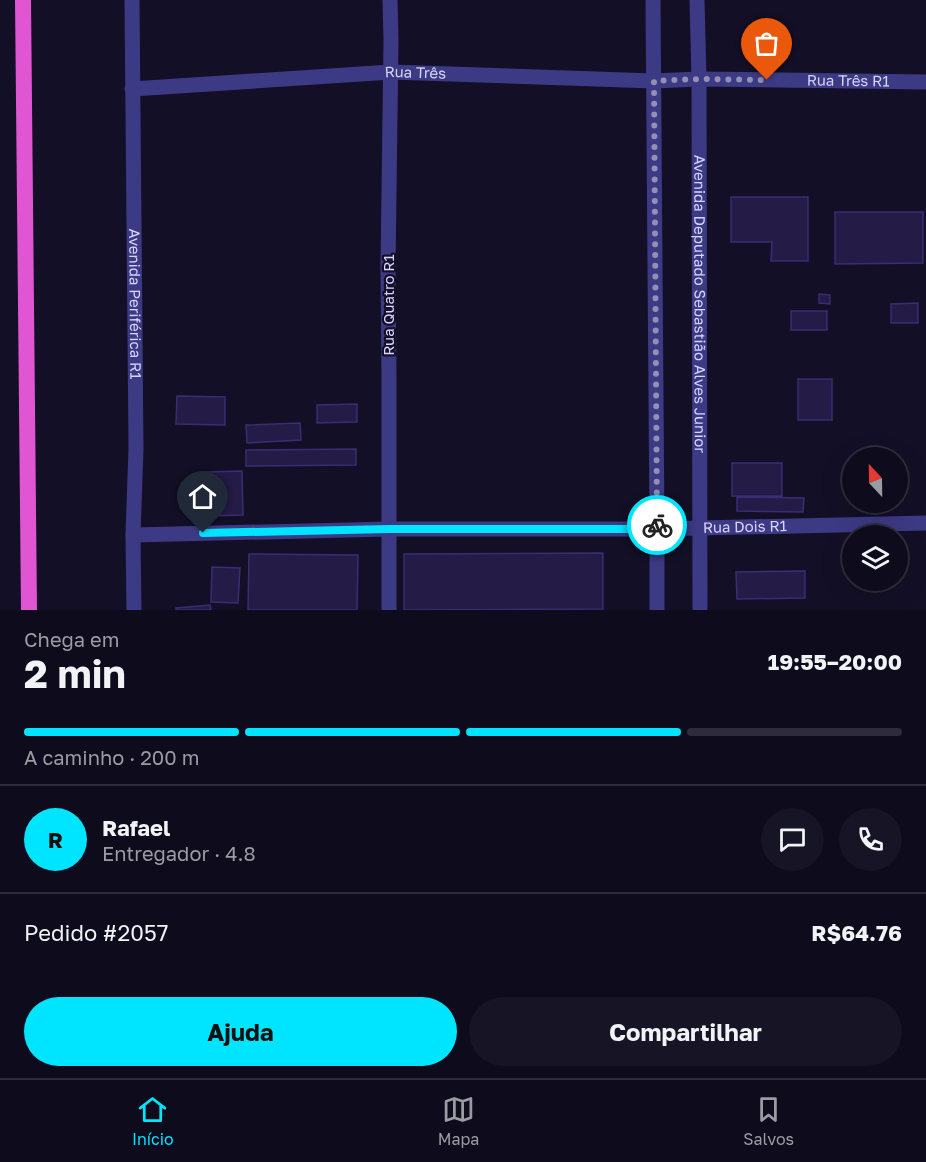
<!DOCTYPE html>
<html lang="pt">
<meta charset="utf-8">
<style>
:root{--surface:#0e0b1c;--page:#171425;--text:#f1f3f6;--muted:#9b9ba3;--line:#2e2b3b;--accent:#00e5ff}
body{margin:0;font-family:"Golos Text",sans-serif;background:var(--page);color:var(--text);height:100vh;display:flex;flex-direction:column;font-size:22px;white-space:nowrap}
*{box-sizing:border-box;margin:0}
p{font-size:20px;color:var(--muted)}
.icon{flex:none;width:33px;height:33px;fill:none;stroke:currentColor;stroke-width:2;stroke-linecap:round;stroke-linejoin:round}
.map{position:relative;height:610px;overflow:hidden}
.drawer{display:flex;flex-direction:column;background:var(--surface);flex:1}
.drawer>*{flex:none}
.needle{width:39px;rotate:338deg}
.tools{position:absolute;left:842px;top:447px;display:grid;gap:12px}
.tools a{display:grid;place-items:center;width:66px;height:66px;border-radius:50%;background:var(--surface);box-shadow:0 6px 24px #0002,0 0 0 2px var(--line);font-size:30px}
.pin{position:absolute;display:grid;place-items:center;width:51px;height:51px;color:#fff;margin:-62px -26px;border-radius:50% 50% 50% 0;rotate:-45deg;box-shadow:0 0 6px #0007}
.pin .icon{rotate:45deg}
.courier{position:absolute;display:grid;place-items:center;width:60px;height:60px;margin:-30px;border:4px solid #00e5ff;border-radius:50%;background:#fff;color:#222;box-shadow:0 2px 8px #0007}
.headline em{font-style:normal;font-weight:700}
.headline div{display:flex;flex-direction:column-reverse}
.headline{display:flex;align-items:center;justify-content:space-between;height:102px;padding:0 24px}
h1{font-size:39px;font-weight:700;line-height:45px}
.bar{display:grid;grid-template-columns:repeat(4,1fr);gap:9px 6px;align-content:center;height:72px;padding:0 24px}
.bar i{height:8px;border-radius:4px;background:var(--line)}
.bar .current{background:var(--accent)}
.bar p{grid-column:span 4}
.line{display:flex;align-items:center;gap:15px;padding:0 24px;border-top:2px solid var(--line)}
.line div{flex:1}
.round{display:grid;place-items:center;flex:none;width:63px;height:63px;border-radius:32px;background:var(--page)}
.action{display:flex;gap:12px;margin-top:auto;padding:12px 24px}
.action a{flex:1;height:69px;border-radius:36px;background:var(--accent);color:#111;font-size:24px;font-weight:700;line-height:69px;text-align:center}
.action a+a{background:var(--page);color:var(--text)}
.menu{display:flex;justify-content:space-around;align-items:center;height:84px;border-top:2px solid var(--line);background:var(--surface);font-size:16px;color:var(--muted)}
.menu a{display:grid;justify-items:center;gap:3px}
.menu .current{color:var(--accent)}
.map>svg:first-child{display:block}
.building{fill:#241b47;stroke:#3b2d73;stroke-width:1.5}
.lines{fill:none;stroke-linecap:round;stroke-linejoin:round}
.minor{stroke:#3d3a85;stroke-width:15}
.tertiary{stroke:#3d3a85;stroke-width:15}
.trunk{stroke:#e055d1;stroke-width:16}
.done{stroke:#948fb3;stroke-width:6;stroke-dasharray:0 10.8}
.route{stroke:#00e5ff;stroke-width:8}
.labels{text-anchor:middle;stroke-width:4.5;stroke-linejoin:round;paint-order:stroke}
.street-label{font-size:15px;fill:#d9d4ff;stroke:#130f26}
</style>
<div class="map">
<svg width="926" height="610" viewBox="0 0 926 610">
<rect width="100%" height="100%" fill="#130f26"/>
<path class="building" d="M731,197H808V261H771L772,242H731Z
M835,212H923V263L835,264Z
M819,294L830,295V304L819,303Z
M918,303V323H891V304Z
M791,311H827V330H791Z
M798,379H832V420H798Z
M177,396L225,397V425L176,424Z
M357,404V422L317,423V405Z
M300,423L301,440L247,443L246,425Z
M356,449V465L246,466V450Z
M732,463H782V496H732Z
M242,471L243,515L208,516L206,472Z
M737,497L804,498L803,512L737,511Z
M603,553V609L404,610V554Z
M249,554L358,555L357,610H248Z
M212,567L240,568L238,603L211,602Z
M805,571V598L737,599L736,572Z
M210,605L211,610H176V608Z"/>
<g class="lines">
<g class="minor">
<path id="s1" d="M132,0L136,448L133,535L134,610"/>
<path id="s2" d="M132,89L391,72L654,81L699,79L926,82"/>
<path id="s3" d="M133,535L389,529H657L926,523"/>
<path d="M389,610V379L388,269L391,40L390,0"/>
</g>
<g class="tertiary">
<path d="M653,0L657,529V610"/>
<path id="s4" d="M697,0L699,79L700,610"/>
</g>
<path class="trunk" d="M23,0L29,610"/>
</g>
<g class="lines">
<path class="done" d="M657,525L654,81L699,79L767,80"/>
<path class="route" d="M203,533L389,529H657V525"/>
</g>
<g class="labels">
<g class="street-label">
<text dy="5" stroke="none"><textPath href="#s2" startOffset="284">Rua Três</textPath></text>
<text dy="5" stroke="none"><textPath href="#s2" startOffset="717">Rua Três R1</textPath></text>
<text dy="5" stroke="none"><textPath href="#s1" startOffset="304">Avenida Periférica R1</textPath></text>
<text transform="translate(389 305) rotate(-90)" y="5">Rua Quatro R1</text>
<text dy="5" stroke="none"><textPath href="#s4" startOffset="304">Avenida Deputado Sebastião Alves Junior</textPath></text>
<text dy="5" stroke="none"><textPath href="#s3" startOffset="612">Rua Dois R1</textPath></text>
</g>
</g>
</svg>
<div class="tools">
<a><svg class="needle" viewBox="-14 -14 28 28"><path d="M0-13l5 13h-10z" fill="#e53935"/><path d="M0 13l5-13h-10z" fill="#9b9ba3"/></svg></a>
<a><svg class="icon" aria-label="layers" viewBox="0 0 24 24"><path d="M12 4l9 5-9 5-9-5zM3 14l9 5 9-5"/></svg></a>
</div>
<div class="pin" style="left:767px;top:80px;background:#ea580c"><svg class="icon" aria-label="bag" viewBox="0 0 24 24"><path d="M5 8h14l-1 12H6zM9 8a3 3 0 0 1 6 0"/></svg></div>
<div class="pin" style="left:203px;top:533px;background:#1f2937"><svg class="icon" aria-label="home" viewBox="0 0 24 24"><path d="M3 11l9-7 9 7M6 9v11h12V9"/></svg></div>
<div class="courier" style="left:657px;top:525px"><svg class="icon" aria-label="bike" viewBox="0 0 24 24"><circle cx="6" cy="16" r="4"/><circle cx="18" cy="16" r="4"/><path d="M6 16l4-8h5l3 8M10 8l3 8H6M13 5h3"/></svg></div>
</div>
<section class="drawer">
<div class="headline"><div><h1>2 min</h1><p>Chega em</p></div><em>19:55–20:00</em></div>
<div class="bar"><i class="current"></i><i class="current"></i><i class="current"></i><i></i><p>A caminho · 200 m</p></div>
<div class="line" style="height:108px"><b class="round" style="background:var(--accent);color:#111">R</b><div><b>Rafael</b><p>Entregador · 4.8</p></div><a class="round"><svg class="icon" aria-label="chat" viewBox="0 0 24 24"><path d="M4 5h16v11H9l-5 4z"/></svg></a><a class="round"><svg class="icon" aria-label="phone" viewBox="0 0 24 24"><path d="M5 4h4l2 5-3 2q2 4 5 5l2-3 5 2v4C11 20 4 13 5 4z"/></svg></a></div>
<div class="line" style="height:78px"><div>Pedido #2057</div><b>R$64.76</b></div>
<div class="action"><a>Ajuda</a><a>Compartilhar</a></div>
</section>
<nav class="menu">
<a class="current"><svg class="icon" aria-label="home" viewBox="0 0 24 24"><path d="M3 11l9-7 9 7M6 9v11h12V9"/></svg>Início</a>
<a><svg class="icon" aria-label="map" viewBox="0 0 24 24"><path d="M3 6l6-2 6 2 6-2v14l-6 2-6-2-6 2zM9 4v14M15 6v14"/></svg>Mapa</a>
<a><svg class="icon" aria-label="saved" viewBox="0 0 24 24"><path d="M7 4h10v16l-5-4-5 4z"/></svg>Salvos</a>
</nav>
